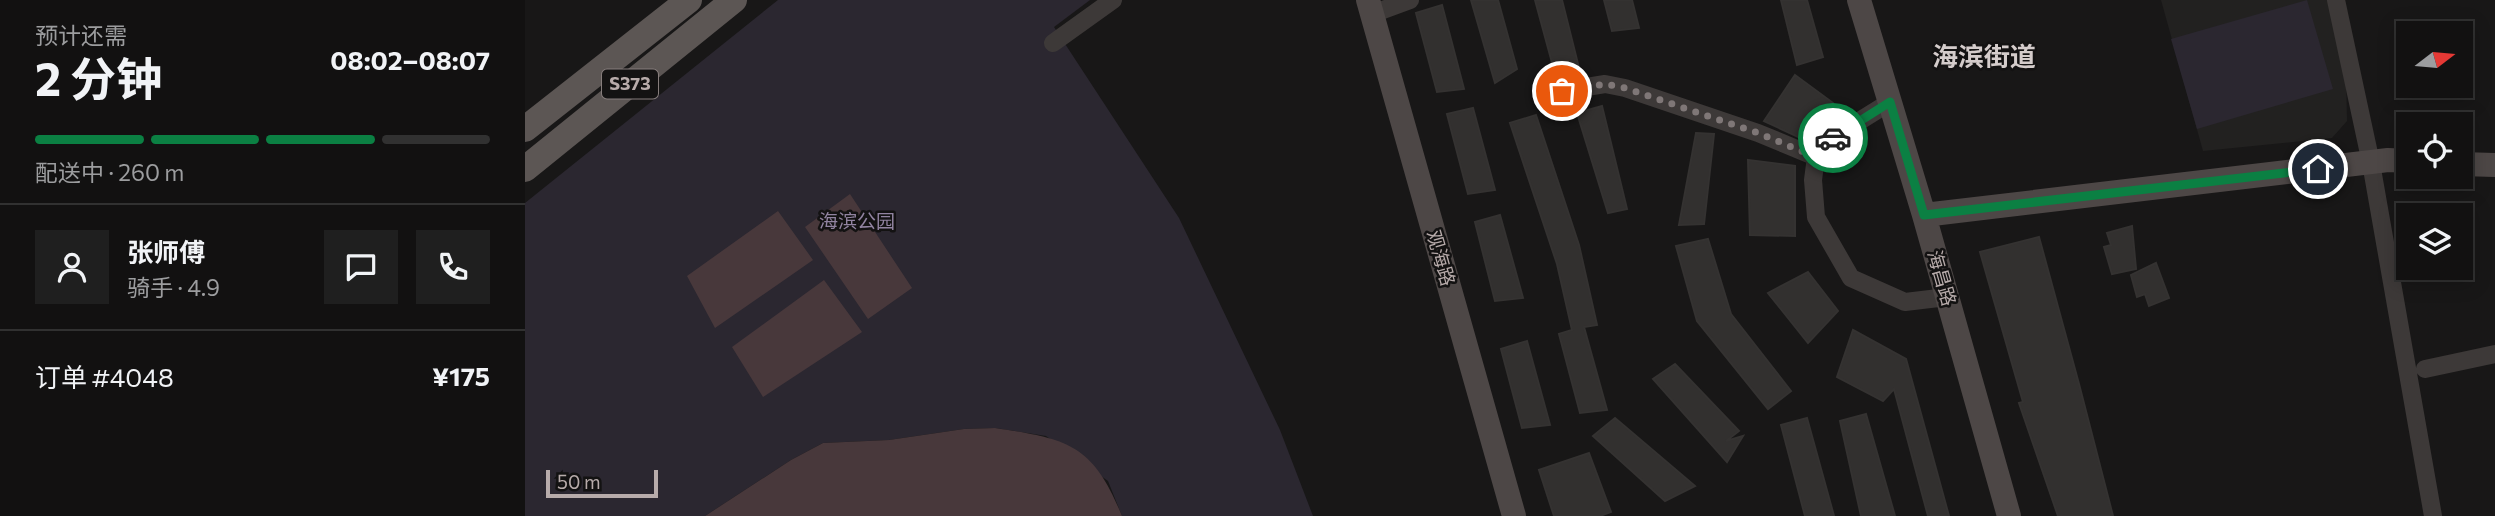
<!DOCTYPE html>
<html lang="zh">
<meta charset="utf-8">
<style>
:root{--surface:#121111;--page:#1f1f1f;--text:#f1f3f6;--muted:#9c9d9f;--line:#313131;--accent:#0b8043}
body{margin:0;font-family:Commissioner,"Noto Sans SC",sans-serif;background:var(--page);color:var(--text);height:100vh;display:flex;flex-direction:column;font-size:26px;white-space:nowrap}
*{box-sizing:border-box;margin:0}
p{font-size:23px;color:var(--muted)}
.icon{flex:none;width:38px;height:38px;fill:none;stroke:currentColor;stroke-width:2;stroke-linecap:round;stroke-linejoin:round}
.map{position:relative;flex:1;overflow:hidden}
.panel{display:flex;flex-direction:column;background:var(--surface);width:525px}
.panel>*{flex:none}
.needle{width:46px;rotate:74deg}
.fabs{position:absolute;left:1871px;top:21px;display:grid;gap:14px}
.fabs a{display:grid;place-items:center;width:77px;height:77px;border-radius:0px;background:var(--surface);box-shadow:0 4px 18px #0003,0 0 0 2px var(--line);font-size:35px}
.scale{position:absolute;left:21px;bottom:18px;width:112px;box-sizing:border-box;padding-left:7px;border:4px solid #b7abaa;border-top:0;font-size:19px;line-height:24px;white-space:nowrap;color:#b7abaa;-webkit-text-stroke:5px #131212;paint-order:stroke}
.pin{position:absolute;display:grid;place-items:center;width:60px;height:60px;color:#fff;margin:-30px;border:4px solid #fff;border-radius:50%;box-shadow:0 2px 7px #0007}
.courier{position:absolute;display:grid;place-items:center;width:70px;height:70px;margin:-35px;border:5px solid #0b8043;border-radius:50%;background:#fff;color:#222;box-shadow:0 2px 9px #0007}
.head em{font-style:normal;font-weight:700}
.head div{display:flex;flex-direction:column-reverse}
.head{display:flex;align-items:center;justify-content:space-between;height:119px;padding:0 35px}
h1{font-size:46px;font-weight:700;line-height:52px}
.bar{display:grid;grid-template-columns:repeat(4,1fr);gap:10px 7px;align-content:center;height:84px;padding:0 35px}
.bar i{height:9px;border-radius:5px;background:var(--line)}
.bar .on{background:var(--accent)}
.bar p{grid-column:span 4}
.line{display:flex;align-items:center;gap:18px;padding:0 35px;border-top:2px solid var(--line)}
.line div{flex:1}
.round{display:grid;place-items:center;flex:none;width:74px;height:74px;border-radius:0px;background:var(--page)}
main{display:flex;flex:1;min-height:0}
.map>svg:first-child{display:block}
.built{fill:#222120}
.green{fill:#2b2730}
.water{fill:#48383b}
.building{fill:#32302f;stroke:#343231;stroke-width:2}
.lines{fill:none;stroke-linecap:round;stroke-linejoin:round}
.street{stroke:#3d3938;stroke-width:18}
.secondary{stroke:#4d4746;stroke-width:24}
.primary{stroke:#5c5654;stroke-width:26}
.done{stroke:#7f7777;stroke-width:7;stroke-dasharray:0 12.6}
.route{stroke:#0b8043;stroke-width:9}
.labels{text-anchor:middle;stroke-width:5;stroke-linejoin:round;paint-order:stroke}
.shield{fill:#131212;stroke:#867d7c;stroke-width:2}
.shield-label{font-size:18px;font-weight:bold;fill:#b7abaa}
.park-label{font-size:19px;fill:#9183a0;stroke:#131212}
.street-label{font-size:19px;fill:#b7abaa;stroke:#131212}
.district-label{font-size:26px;font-weight:bold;fill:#d4cccb;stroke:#131212}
</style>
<main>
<section class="panel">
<div class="head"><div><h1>2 分钟</h1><p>预计还需</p></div><em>08:02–08:07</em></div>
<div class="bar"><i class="on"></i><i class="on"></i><i class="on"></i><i></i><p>配送中 · 260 m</p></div>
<div class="line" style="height:126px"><a class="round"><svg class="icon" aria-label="person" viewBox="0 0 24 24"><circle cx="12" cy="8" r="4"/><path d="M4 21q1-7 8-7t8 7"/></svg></a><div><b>张师傅</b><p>骑手 · 4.9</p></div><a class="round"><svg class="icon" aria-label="chat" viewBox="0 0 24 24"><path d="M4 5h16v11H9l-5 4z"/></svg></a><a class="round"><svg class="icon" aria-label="phone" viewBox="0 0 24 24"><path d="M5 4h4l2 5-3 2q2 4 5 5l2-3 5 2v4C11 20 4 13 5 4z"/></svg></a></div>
<div class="line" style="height:91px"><div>订单 #4048</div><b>¥175</b></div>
</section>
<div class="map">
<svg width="1970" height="516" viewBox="0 0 1970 516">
<rect width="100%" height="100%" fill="#181717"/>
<path class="built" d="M1636,0H1805L1821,74L1822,121L1807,138L1678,151Z"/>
<path class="green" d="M253,0H565L529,27L654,218L755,430L788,516H597L583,481L521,436L470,428L439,429L364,440L298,443L266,460L180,516H0V203Z
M1782,0L1808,89L1672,129L1646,39Z"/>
<path class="water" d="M325,194L387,288L343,319L280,227Z
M253,211L288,260L190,328L162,276Z
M299,280L337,332L238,397L207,347Z
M470,428C543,439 568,444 597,516H180L266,460L298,443L364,440L439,429Z"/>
<path class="building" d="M946,0H973L992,69L970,83Z
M1010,0H1037L1056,76L1032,81Z
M1079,0H1107L1114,28L1087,31Z
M1256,0H1282L1298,57L1272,65Z
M917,5L939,89L912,92L891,13Z
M1270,75L1308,103L1284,142L1239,121Z
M1077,106L1102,209L1083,213L1052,113Z
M948,108L970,190L943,194L922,114Z
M1011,115L1054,245L1072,325L1059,327L1082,410L1055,413L1034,334L1047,330L1032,264L985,123Z
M1171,133L1189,134L1179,224L1154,225Z
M1223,160L1270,166V236L1225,235Z
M975,215L998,298L970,301L950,222Z
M1607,226L1611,269L1587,274L1579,247L1586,245L1582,233Z
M1514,237L1554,384L1588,516H1533L1494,403L1498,402L1455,252Z
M1183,239L1206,314L1266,391L1243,409L1172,321L1151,246Z
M1631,263L1644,298L1624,306L1620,294L1612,297L1606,275Z
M1283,272L1313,311L1283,343L1243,293Z
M1328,330L1381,359L1424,516H1403L1369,389L1358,401L1312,377Z
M1002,341L1025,425L997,428L976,349Z
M1150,364L1214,431L1201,441L1218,436L1202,462L1128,379Z
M1341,414L1370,516H1336L1315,421Z
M1090,418L1170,486L1140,501L1068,436Z
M1282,418L1309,516H1280L1256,425Z
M1064,453L1086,512L1075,516H1029L1014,470Z"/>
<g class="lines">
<path class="street" d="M1811,0L1846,163L1908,516
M847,14L885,0
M528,43L588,0
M1037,91L1080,84L1100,88L1233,133L1291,157
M1365,102L1304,140L1291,157L1288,180L1291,217L1326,278L1380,302L1422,297
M1900,369L1970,354"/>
<path class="secondary" d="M843,0L989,516
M1334,0L1399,215L1484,516
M1936,164L1970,165
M1399,215L1863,160L1883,161"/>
<path class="primary" d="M0,129L164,0
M0,169L209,0"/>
</g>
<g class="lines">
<path class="done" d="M1037,91L1080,84L1100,88L1233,133L1291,157L1308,138"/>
<path class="route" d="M1308,138L1365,102L1399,215L1793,169"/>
</g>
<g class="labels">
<rect class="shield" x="77" y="69.5" width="56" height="29" rx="5"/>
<g class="shield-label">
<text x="105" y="90">S373</text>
</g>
<g class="park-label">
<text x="332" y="228">海滨公园</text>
</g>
<g class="street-label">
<text transform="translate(916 258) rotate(74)" y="7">观海路</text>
<text transform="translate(1417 278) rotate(74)" y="7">海昌路</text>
</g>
<g class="district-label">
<text x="1459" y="66">海滨街道</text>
</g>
</g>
</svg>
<div class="fabs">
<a><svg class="needle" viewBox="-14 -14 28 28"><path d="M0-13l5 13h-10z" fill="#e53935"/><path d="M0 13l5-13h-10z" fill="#9c9d9f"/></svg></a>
<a><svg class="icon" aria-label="locate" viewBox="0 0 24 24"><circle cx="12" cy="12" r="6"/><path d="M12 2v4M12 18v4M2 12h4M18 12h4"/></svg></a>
<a><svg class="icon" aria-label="layers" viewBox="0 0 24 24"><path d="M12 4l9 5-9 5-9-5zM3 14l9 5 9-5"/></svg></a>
</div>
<div class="scale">50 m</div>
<div class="pin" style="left:1037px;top:91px;background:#ea580c"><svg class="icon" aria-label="bag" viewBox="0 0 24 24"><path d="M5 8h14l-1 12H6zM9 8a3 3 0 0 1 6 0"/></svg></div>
<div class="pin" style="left:1793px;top:169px;background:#1f2937"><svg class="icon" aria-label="home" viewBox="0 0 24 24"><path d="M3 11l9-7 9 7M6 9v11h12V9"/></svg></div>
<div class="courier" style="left:1308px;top:138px"><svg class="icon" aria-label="car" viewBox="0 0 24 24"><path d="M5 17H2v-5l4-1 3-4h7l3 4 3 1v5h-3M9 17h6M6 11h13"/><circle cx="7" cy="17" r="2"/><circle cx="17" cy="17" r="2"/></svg></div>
</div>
</main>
